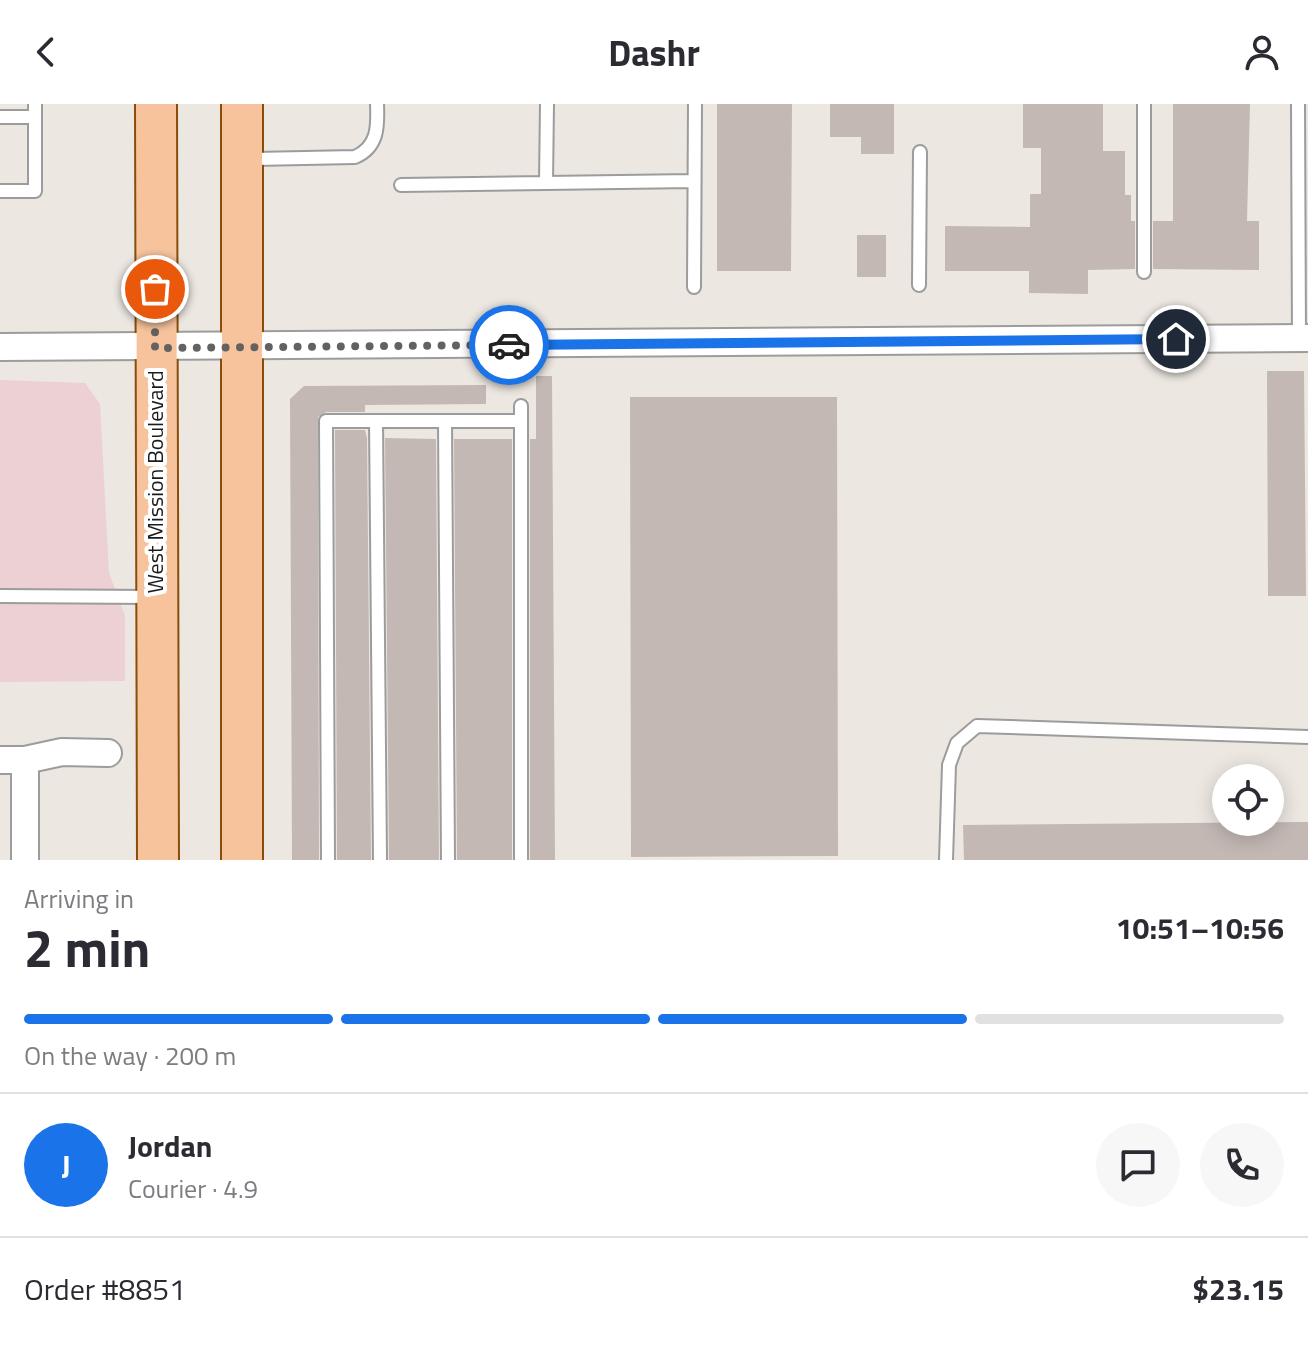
<!DOCTYPE html>
<meta charset="utf-8">
<style>
:root{--surface:#fff;--page:#f7f7f7;--text:#2b2b33;--muted:#7c7c81;--line:#e1e1e2;--accent:#1a73e8}
body{margin:0;font-family:"Titillium Web",sans-serif;background:var(--page);color:var(--text);height:100vh;display:flex;flex-direction:column;font-size:30px;white-space:nowrap}
*{box-sizing:border-box;margin:0}
p{font-size:26px;color:var(--muted)}
.icon{flex:none;width:44px;height:44px;fill:none;stroke:currentColor;stroke-width:2;stroke-linecap:round;stroke-linejoin:round}
.map{position:relative;height:756px;overflow:hidden}
.drawer{display:flex;flex-direction:column;background:var(--surface);flex:1}
.drawer>*{flex:none}
.buttons{position:absolute;left:1212px;top:660px;display:grid;gap:16px}
.buttons a{display:grid;place-items:center;width:72px;height:72px;border-radius:50%;background:var(--surface);box-shadow:0 4px 20px #0003;font-size:40px}
.pin{position:absolute;display:grid;place-items:center;width:68px;height:68px;color:#fff;margin:-34px;border:4px solid #fff;border-radius:50%;box-shadow:0 2px 8px #0007}
.courier{position:absolute;display:grid;place-items:center;width:80px;height:80px;margin:-40px;border:6px solid #1a73e8;border-radius:50%;background:#fff;color:#222;box-shadow:0 2px 10px #0007}
.head em{font-style:normal;font-weight:700}
.head div{display:flex;flex-direction:column-reverse}
.head{display:flex;align-items:center;justify-content:space-between;height:136px;padding:0 24px}
h1{font-size:52px;font-weight:700;line-height:60px}
.bar{display:grid;grid-template-columns:repeat(4,1fr);gap:12px 8px;align-content:center;height:96px;padding:0 24px}
.bar i{height:10px;border-radius:6px;background:var(--line)}
.bar .active{background:var(--accent)}
.bar p{grid-column:span 4}
.line{display:flex;align-items:center;gap:20px;padding:0 24px;border-top:2px solid var(--line)}
.line div{flex:1}
.round{display:grid;place-items:center;flex:none;width:84px;height:84px;border-radius:42px;background:var(--page)}
header{display:flex;justify-content:space-between;align-items:center;height:104px;padding:0 24px;background:var(--surface);font-size:36px;font-weight:700}
.map>svg:first-child{display:block}
.commercial{fill:#ecd0d3}
.building{fill:#c3b8b4}
.lines{fill:none;stroke-linecap:round;stroke-linejoin:round}
.lane-casing{stroke:#9c9c9c;stroke-width:16}
.street-casing{stroke:#9c9c9c;stroke-width:30}
.primary-casing{stroke:#894d08;stroke-width:44}
.lane{stroke:#fff;stroke-width:12}
.street{stroke:#fff;stroke-width:26}
.primary{stroke:#f6c39c;stroke-width:40}
.done{stroke:#646260;stroke-width:8;stroke-dasharray:0 14.4}
.route{stroke:#1a73e8;stroke-width:10}
.labels{text-anchor:middle;stroke-width:8;stroke-linejoin:round;paint-order:stroke}
.street-label{font-size:22px;fill:#1b1b1b;stroke:#fff}
</style>
<header><svg class="icon" aria-label="back" viewBox="0 0 24 24"><path d="M15 5l-7 7 7 7"/></svg>Dashr<svg class="icon" aria-label="person" viewBox="0 0 24 24"><circle cx="12" cy="8" r="4"/><path d="M4 21q1-7 8-7t8 7"/></svg></header>
<div class="map">
<svg width="1308" height="756" viewBox="0 0 1308 756">
<rect width="100%" height="100%" fill="#ece7e1"/>
<path class="commercial" d="M0,276L85,279L100,300L109,469L125,512V577L0,578Z"/>
<path class="building" d="M717,0H792L791,167H717Z
M830,0H894V50H861V33H830Z
M1023,0H1103V47H1125V91H1131V117H1135V165L1088,166V190L1029,189V167H945V122L1030,123V90H1041V44H1023Z
M1173,0H1250L1247,117H1259V166L1153,165V117H1173Z
M857,131H886V173H857Z
M1267,267H1304L1306,492H1268Z
M536,272H552L555,756H530V335H536Z
M486,281V300L365,301V308H326L318,313L319,756H292L290,295L304,282Z
M630,293H837L838,752L631,753Z
M335,326H365L367,334L371,756H337Z
M385,334L436,335L439,756H389Z
M454,335H512V756H457Z
M1308,718V756H964L963,721Z"/>
<g class="lines">
<g class="lane-casing">
<path id="lane" d="M1144,0V168
M1298,0L1299,234
M0,13H35V0
M249,55L355,53C378,43 378,23 377,0
M546,79L547,0
M401,81L694,77
M0,87H35V13
M919,181L920,48
M694,183L695,0
M521,302V756
M376,317L380,756
M445,317L448,756
M0,492L153,493
M328,756L326,317H521
M946,756L949,661L957,639L977,622L1308,633"/>
</g>
<g class="street-casing">
<path id="street" d="M0,243L1308,234
M0,656H25L62,648L108,649
M25,656V756"/>
</g>
<g class="primary-casing">
<path id="primary" d="M156,0L158,756
M242,0V756"/>
</g>
<use href="#lane" class="lane"/>
<use href="#street" class="street"/>
<use href="#primary" class="primary"/>
</g>
<g class="lines">
<path class="done" d="M155,185V244L509,241"/>
<path class="route" d="M509,241L1176,235"/>
</g>
<g class="labels">
<g class="street-label">
<text transform="translate(155 378) rotate(-90)" y="8">West Mission Boulevard</text>
</g>
</g>
</svg>
<div class="buttons">
<a><svg class="icon" aria-label="locate" viewBox="0 0 24 24"><circle cx="12" cy="12" r="6"/><path d="M12 2v4M12 18v4M2 12h4M18 12h4"/></svg></a>
</div>
<div class="pin" style="left:155px;top:185px;background:#ea580c"><svg class="icon" aria-label="bag" viewBox="0 0 24 24"><path d="M5 8h14l-1 12H6zM9 8a3 3 0 0 1 6 0"/></svg></div>
<div class="pin" style="left:1176px;top:235px;background:#1f2937"><svg class="icon" aria-label="home" viewBox="0 0 24 24"><path d="M3 11l9-7 9 7M6 9v11h12V9"/></svg></div>
<div class="courier" style="left:509px;top:241px"><svg class="icon" aria-label="car" viewBox="0 0 24 24"><path d="M5 17H2v-5l4-1 3-4h7l3 4 3 1v5h-3M9 17h6M6 11h13"/><circle cx="7" cy="17" r="2"/><circle cx="17" cy="17" r="2"/></svg></div>
</div>
<section class="drawer">
<div class="head"><div><h1>2 min</h1><p>Arriving in</p></div><em>10:51–10:56</em></div>
<div class="bar"><i class="active"></i><i class="active"></i><i class="active"></i><i></i><p>On the way · 200 m</p></div>
<div class="line" style="height:144px"><b class="round" style="background:var(--accent);color:#fff">J</b><div><b>Jordan</b><p>Courier · 4.9</p></div><a class="round"><svg class="icon" aria-label="chat" viewBox="0 0 24 24"><path d="M4 5h16v11H9l-5 4z"/></svg></a><a class="round"><svg class="icon" aria-label="phone" viewBox="0 0 24 24"><path d="M5 4h4l2 5-3 2q2 4 5 5l2-3 5 2v4C11 20 4 13 5 4z"/></svg></a></div>
<div class="line" style="height:104px"><div>Order #8851</div><b>$23.15</b></div>
</section>
